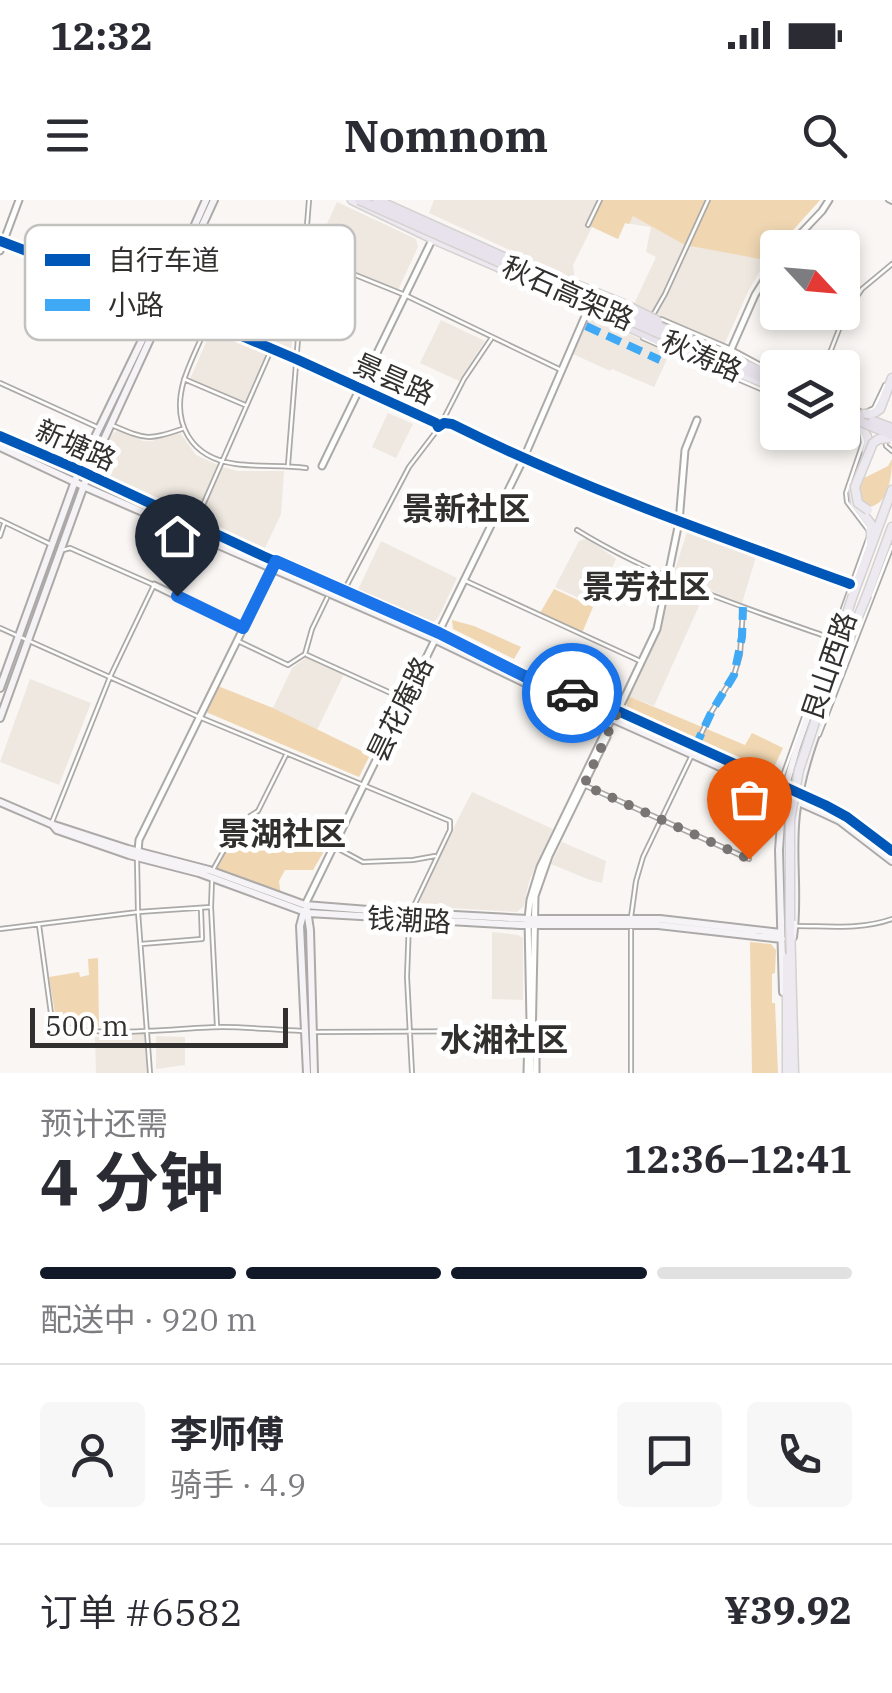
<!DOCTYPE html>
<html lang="zh">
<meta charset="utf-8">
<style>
:root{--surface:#fff;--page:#f7f7f7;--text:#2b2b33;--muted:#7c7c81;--line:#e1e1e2;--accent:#111827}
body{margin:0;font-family:"IBM Plex Serif","Noto Sans SC",serif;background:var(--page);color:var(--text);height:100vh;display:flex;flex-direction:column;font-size:38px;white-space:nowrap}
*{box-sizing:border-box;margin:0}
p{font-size:32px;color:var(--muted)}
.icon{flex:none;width:55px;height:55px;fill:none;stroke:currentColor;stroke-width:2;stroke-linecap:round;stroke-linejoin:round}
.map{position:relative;height:873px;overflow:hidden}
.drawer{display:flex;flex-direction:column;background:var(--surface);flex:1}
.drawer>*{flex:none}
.needle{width:65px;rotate:116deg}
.fabs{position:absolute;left:760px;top:30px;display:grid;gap:20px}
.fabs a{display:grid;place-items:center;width:100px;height:100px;border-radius:10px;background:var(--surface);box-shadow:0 5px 15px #0003;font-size:50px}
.scale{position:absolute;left:30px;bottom:25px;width:258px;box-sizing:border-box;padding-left:10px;border:5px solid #32302e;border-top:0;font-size:28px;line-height:35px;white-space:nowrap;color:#32302e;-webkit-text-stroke:8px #fff;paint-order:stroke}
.pin{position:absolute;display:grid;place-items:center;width:85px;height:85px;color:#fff;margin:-102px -42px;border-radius:50% 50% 50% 0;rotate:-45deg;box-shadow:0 0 10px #0007}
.pin .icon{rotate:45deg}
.courier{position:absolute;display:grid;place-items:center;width:100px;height:100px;margin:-50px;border:8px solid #1a73e8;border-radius:50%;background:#fff;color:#222;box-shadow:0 2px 12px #0007}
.overview em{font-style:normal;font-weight:700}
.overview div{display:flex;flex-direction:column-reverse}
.overview{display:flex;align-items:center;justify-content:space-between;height:170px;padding:0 40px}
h1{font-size:65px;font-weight:700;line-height:75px}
.bar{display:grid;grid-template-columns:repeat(4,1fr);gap:15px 10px;align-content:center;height:120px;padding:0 40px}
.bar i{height:12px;border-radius:8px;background:var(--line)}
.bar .on{background:var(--accent)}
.bar p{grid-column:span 4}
.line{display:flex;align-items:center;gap:25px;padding:0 40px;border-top:2px solid var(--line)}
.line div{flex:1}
.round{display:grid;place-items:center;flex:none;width:105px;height:105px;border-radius:10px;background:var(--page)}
.status{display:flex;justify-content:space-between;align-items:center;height:70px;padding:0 50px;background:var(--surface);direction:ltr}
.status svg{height:28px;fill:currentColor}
header{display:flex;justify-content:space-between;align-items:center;height:130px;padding:0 40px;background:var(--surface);font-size:45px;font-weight:700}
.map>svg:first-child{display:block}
.built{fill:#eee8e0}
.green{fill:#f0d7b2}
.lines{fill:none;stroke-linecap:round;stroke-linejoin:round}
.minor-casing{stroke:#acaaa8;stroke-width:6}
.tertiary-casing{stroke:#acaaa8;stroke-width:9}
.secondary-casing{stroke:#acaaa8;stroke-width:10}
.primary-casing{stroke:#d4d2d1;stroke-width:11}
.trunk-casing{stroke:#d4d2d1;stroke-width:11}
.minor{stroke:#fefefd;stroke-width:2.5}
.tertiary{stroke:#fefefd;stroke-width:5}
.secondary{stroke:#f6f3f6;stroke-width:6}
.primary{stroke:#ede9f0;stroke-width:8}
.trunk{stroke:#e7e2eb;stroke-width:8}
.primary-bridge-casing{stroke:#d4d2d1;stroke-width:11;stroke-linecap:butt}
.trunk-bridge-casing{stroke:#d4d2d1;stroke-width:11;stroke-linecap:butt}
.primary-bridge{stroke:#ede9f0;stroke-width:8}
.trunk-bridge{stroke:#e7e2eb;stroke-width:8}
.quiet{stroke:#3fa9f5;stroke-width:8;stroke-dasharray:15 8;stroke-linecap:butt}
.cycleway-casing{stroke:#fff;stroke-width:16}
.cycleway{stroke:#0057b8;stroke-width:10}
.done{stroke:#787573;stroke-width:10;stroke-dasharray:0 18}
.route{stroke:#1a73e8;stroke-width:12}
.labels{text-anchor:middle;stroke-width:10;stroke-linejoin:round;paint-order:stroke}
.street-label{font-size:28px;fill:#32302e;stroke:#fff}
.quarter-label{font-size:32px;font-weight:bold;fill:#32302e;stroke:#fff}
.key{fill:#fff;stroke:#c2c1c0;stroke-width:2.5}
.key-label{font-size:28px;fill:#32302e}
</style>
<div class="status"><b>12:32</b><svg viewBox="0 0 49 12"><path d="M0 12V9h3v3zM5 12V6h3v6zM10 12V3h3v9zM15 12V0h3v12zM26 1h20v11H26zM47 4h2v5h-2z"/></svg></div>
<header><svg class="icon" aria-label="menu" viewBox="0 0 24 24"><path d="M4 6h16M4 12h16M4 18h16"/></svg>Nomnom<svg class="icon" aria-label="search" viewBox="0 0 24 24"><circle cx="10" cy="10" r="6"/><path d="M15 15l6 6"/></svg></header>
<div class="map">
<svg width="892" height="873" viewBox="0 0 892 873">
<rect width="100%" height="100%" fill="#f9f6f3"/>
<path class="built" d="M434,0H820L766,60L748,92L724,145L634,104L656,57L646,52L651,27L625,23L618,39L592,27L573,65L575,80L429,13Z
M337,2L416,39L418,47L398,90L350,70L305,64L309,32L321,37Z
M230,64L298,71L291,153L206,118Z
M589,115L670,153L654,187L612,169L610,171L573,154Z
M441,120L485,141L459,181L420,163Z
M211,131L266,154L245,202L190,179Z
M388,213L413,224L396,258L372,247Z
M119,230L143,241H152L176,233L181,234L196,255L222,267L238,271H284L281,314L265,348L263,350L97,273L96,268L113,233Z
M688,329L756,357L742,403L673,376Z
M587,338L616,359L594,405L555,387L579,341Z
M381,341L457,378L438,418L433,422L427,425L356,394Z
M672,387L702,399L654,506L628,496L661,427L667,390Z
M307,457L344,474L317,530L273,508L292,468Z
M30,479L91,503L59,585L0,562Z
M472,592L553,629L529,681L524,706L517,712L431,707L421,703L420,699L438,658Z
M562,642L606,661L602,683L590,680L551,664Z
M492,732L518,735L523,738V800L492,799Z
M144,834L147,873H96L95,837Z
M156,836L185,837V865L156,869Z"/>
<path class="green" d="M600,0H820L766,60L685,45L633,16L629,24L625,23L618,39L588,25Z
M892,259C892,276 889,304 869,307L860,302L858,288L860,280L888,266Z
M554,389L593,407L582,433L540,413Z
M452,420L474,426L521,447L514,459L453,429Z
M546,463L618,495L611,502H605L540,474Z
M218,486L273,508L370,555L359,577L206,512Z
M628,496L745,545L752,533L783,548L775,565L769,568L767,573L626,510Z
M260,618L320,645L323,653L313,670H285L279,681L281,697L216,671L236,631Z
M750,742L771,744L776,750L775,773L772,774V803H775L778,873H752Z
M98,758L99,827L63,824L56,820L49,777L79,772L80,777L89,775L88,759Z"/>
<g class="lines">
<g class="minor-casing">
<path id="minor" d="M888,0L892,2
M588,25L600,0
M0,41L158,100
M196,41L244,62L303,66L348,72L405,95L561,170
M170,105L296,159L436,223L438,227L444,223L452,224C580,288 716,335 850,384
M653,115L665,94L708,0
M661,119L731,149L778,174
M208,123C200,142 190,161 184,180C171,224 191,258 236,264C260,267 283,265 306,268
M643,138L686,157
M707,166L768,192
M824,168L845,114L862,89L892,64
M184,179L245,205
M0,183L99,228
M842,202L860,211
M868,211L874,208L885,185
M443,220L464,179L491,139
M842,222L855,225
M114,226C147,240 148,240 182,229
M862,234L863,243L846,293L847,302L869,331
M885,241L886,246L892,251
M288,265L309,0
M0,320L50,344
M196,321L271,150
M577,330C655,378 742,407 828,437
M0,336L4,324
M466,381L640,461
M347,385L409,267L438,229
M0,428L199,517L450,621V630L411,712
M238,441L288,465L305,454L312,429L327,398
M307,455L404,499
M819,535L892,346
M696,545L712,511L734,475L740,455L743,409
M781,581L868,339
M586,586L749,659
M52,622L110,477L154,385L70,348L63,350
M337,648L363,662L413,660L435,656
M137,658L138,712L150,873
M214,668L239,623L258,611L286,555
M212,679L211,707L217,826
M631,717L636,681L643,657L691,557
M409,722L407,777L412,873
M39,725L52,821C85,841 182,827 223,827C249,827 275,830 302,831
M796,726C828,726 861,730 892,719
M0,729L138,712L211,707
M141,744L202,739L201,710
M315,832L527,831
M631,873V730"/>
</g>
<g class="tertiary-casing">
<path id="tertiary" d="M787,48L822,11L829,0
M0,51L19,0
M729,154L755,95L778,58
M322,266L432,40
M154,385L243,428
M618,511L657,429L679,322L685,250L697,220
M138,651L139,640L274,366
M305,705L523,260L589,107
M536,841V873
M532,845L535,696L549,656L607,537
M527,873L528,834
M531,873L528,719L530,700L540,667L611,520"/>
</g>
<g class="secondary-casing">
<path id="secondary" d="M0,236L79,270L263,356L439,433L524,475L618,511L825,605L847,617L892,651
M0,247L83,286L434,439L548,494L615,520L823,613L840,621L892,661
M0,488L79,270L161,101L206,0
M0,518L88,274L214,0
M0,602L51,624L128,649L209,670L305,705L381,711L528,719H660L781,733
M52,624L57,630L129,655L199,673L308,713L520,725H658L782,739
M307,710L310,730L314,873
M304,711L300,726L307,873
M793,737C799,696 791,655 796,614C803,553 832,496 853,439
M783,792L779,650L783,596L797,547L844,414"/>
</g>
<g class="primary-casing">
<path id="primary" d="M352,0L433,39L572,99
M722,166L778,189
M864,214H873L880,209L892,178
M857,224C865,232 871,238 867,250
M853,286L855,304L871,324V344
M853,395L892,290
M867,395L892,327
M790,721L794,873
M787,758V873"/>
</g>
<g class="trunk-casing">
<path id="trunk" d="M594,111L705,162L728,168
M692,141L778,179
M687,146L778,185"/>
</g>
<use href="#minor" class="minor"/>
<use href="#tertiary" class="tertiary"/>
<use href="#secondary" class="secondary"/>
<use href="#primary" class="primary"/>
<use href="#trunk" class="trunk"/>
<g class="primary-bridge-casing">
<path id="primary-bridge" d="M868,310L858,303L855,287L873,243L879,239L890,238
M815,510L853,395
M790,721V620L799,570L815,522L867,395"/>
</g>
<g class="trunk-bridge-casing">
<path id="trunk-bridge" d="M359,0L687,146
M377,0L624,111
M565,80L624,104L658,121
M567,98L594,111
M637,117L692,141
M842,208L860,216
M842,214L892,235
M873,221L892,228"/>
</g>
<use href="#primary-bridge" class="primary-bridge"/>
<use href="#trunk-bridge" class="trunk-bridge"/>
<path class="quiet" d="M586,126L660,160
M695,547L712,511L734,475L742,437L743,407"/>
<g class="cycleway-casing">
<path id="cycleway" d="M0,41L167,104L296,159L436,223L438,227L444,223L452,224C580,288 716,335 850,384
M0,236L79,270L263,356L439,433L524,475L618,511L825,605L847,617L892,651"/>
</g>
<use href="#cycleway" class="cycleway"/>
</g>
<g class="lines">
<path class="done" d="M572,493L618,511L584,585L749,659"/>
<path class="route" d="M177,396L243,428L276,361L439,433L524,476L572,493"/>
</g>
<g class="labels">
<g class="street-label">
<text transform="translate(568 93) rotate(24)" y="10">秋石高架路</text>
<text transform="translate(702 156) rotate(24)" y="10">秋涛路</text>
<text transform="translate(394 179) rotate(24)" y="10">景昙路</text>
<text transform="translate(76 245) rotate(24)" y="10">新塘路</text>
<text transform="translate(829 466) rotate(-71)" y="10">艮山西路</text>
<text transform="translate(400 509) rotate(-64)" y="10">昙花庵路</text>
<text transform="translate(409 720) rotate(3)" y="10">钱潮路</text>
</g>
<g class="quarter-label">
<text x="466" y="320">景新社区</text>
<text x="646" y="398">景芳社区</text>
<text x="282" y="645">景湖社区</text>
<text x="504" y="851">水湘社区</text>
</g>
</g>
<rect x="25" y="25" width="330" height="115" rx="15" class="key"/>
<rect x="45" y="54" width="45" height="12" fill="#0057b8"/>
<rect x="45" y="99" width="45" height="12" fill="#3fa9f5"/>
<g class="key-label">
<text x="108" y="70">自行车道</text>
<text x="108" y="115">小路</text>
</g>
</svg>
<div class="fabs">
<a><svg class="needle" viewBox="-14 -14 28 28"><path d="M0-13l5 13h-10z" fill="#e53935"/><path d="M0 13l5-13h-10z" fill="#7c7c81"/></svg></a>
<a><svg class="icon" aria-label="layers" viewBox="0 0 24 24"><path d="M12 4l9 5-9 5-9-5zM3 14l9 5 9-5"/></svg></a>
</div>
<div class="scale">500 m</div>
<div class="pin" style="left:749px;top:659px;background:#ea580c"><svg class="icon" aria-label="bag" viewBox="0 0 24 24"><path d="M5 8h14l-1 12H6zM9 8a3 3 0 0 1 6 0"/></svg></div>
<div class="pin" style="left:177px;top:396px;background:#1f2937"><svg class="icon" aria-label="home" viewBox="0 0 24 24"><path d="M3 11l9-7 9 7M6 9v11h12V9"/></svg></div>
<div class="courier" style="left:572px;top:493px"><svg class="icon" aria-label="car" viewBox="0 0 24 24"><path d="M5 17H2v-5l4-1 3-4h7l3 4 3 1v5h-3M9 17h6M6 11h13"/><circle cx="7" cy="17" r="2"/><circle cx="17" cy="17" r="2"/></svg></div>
</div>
<section class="drawer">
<div class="overview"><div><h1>4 分钟</h1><p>预计还需</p></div><em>12:36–12:41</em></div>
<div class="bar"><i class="on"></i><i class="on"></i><i class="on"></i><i></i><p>配送中 · 920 m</p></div>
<div class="line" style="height:180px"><a class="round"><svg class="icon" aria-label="person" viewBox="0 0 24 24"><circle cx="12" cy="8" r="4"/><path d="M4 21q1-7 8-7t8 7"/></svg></a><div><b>李师傅</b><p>骑手 · 4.9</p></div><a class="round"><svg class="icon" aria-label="chat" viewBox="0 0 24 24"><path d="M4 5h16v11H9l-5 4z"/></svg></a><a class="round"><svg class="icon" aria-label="phone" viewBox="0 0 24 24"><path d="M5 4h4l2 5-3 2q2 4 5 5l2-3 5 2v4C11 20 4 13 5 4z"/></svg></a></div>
<div class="line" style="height:130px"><div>订单 #6582</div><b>¥39.92</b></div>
</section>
